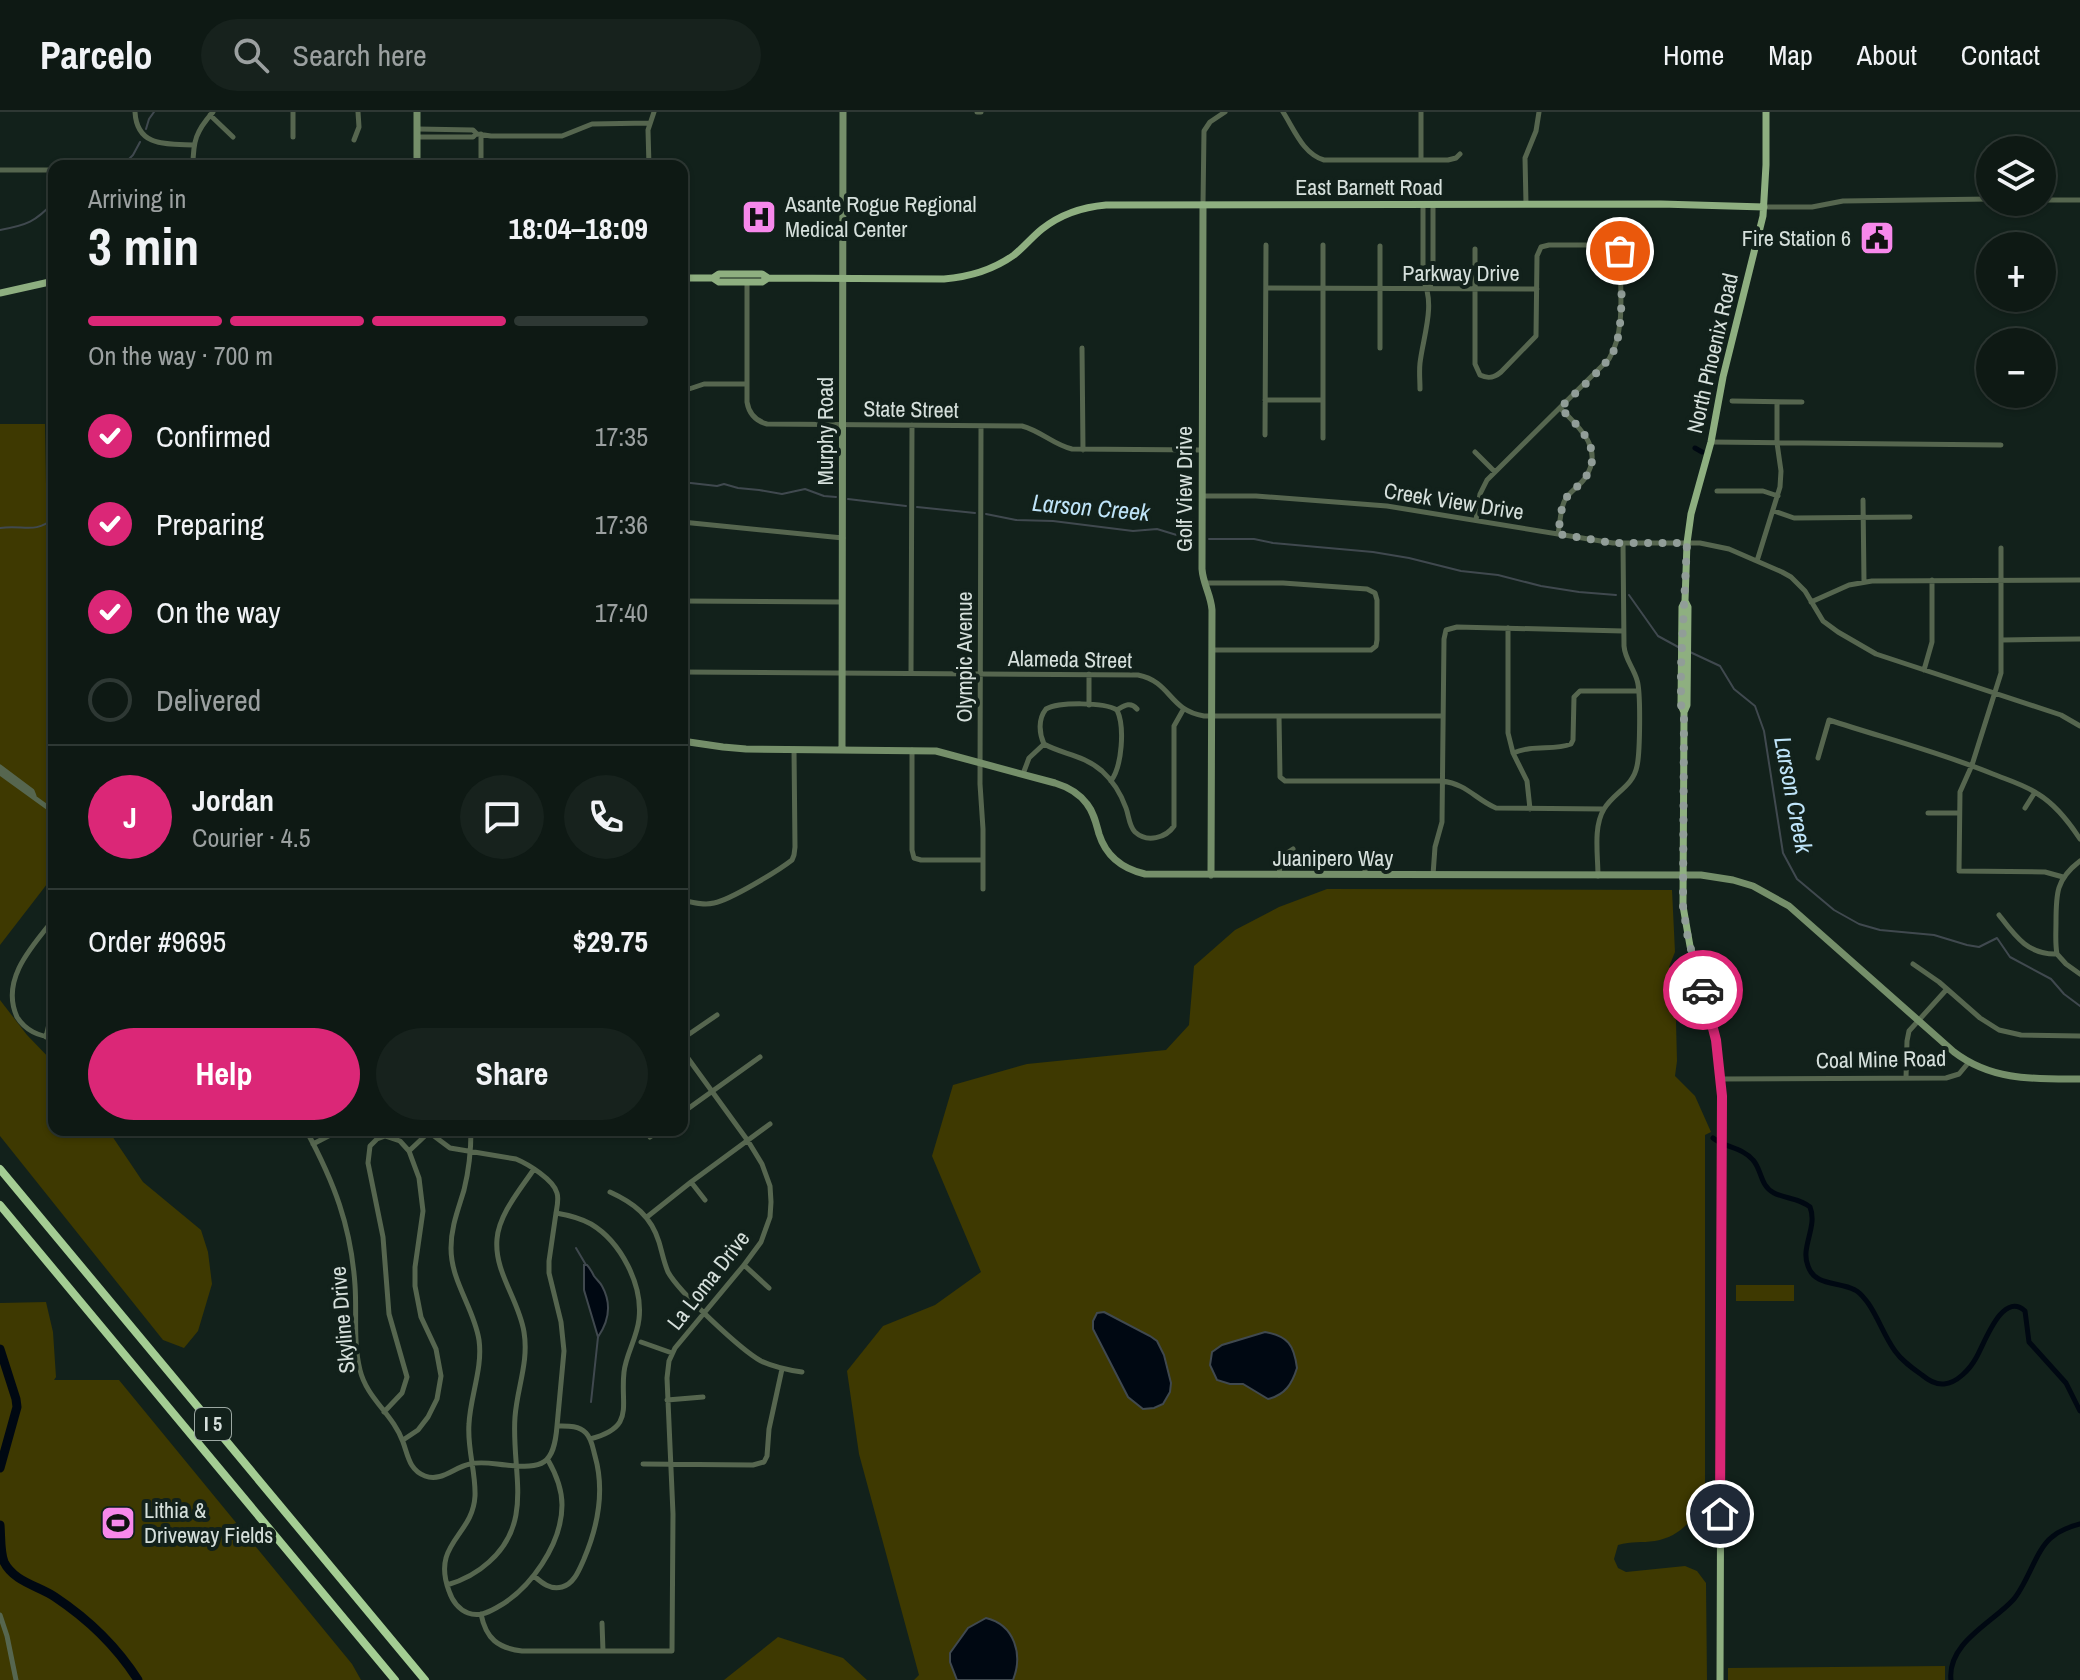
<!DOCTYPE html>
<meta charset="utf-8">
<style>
:root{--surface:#0e1914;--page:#17221d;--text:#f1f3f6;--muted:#9ba0a0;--line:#2e3834;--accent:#db2777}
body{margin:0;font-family:"Archivo Narrow",sans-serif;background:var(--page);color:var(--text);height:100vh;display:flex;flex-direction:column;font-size:30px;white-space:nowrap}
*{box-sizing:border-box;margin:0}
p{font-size:26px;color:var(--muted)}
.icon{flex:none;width:44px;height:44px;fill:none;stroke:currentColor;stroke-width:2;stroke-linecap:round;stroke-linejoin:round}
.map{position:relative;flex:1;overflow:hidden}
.drawer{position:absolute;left:48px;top:48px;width:640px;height:976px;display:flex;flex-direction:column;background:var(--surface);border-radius:16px;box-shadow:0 2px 6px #0004,0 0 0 2px var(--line)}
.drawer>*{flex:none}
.controls{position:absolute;left:1976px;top:24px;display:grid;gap:16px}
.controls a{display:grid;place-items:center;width:80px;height:80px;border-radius:50%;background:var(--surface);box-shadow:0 2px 6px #0004,0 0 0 2px var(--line);font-size:40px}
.pin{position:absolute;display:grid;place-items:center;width:68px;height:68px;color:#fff;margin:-34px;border:4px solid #fff;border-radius:50%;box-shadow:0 2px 8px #0007}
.courier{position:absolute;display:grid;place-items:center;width:80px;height:80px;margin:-40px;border:6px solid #db2777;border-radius:50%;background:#fff;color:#222;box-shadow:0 2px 10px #0007}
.head em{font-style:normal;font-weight:700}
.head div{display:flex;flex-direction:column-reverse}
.head{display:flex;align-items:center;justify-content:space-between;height:136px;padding:0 40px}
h1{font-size:52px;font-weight:700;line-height:60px}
.bar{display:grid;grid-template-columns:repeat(4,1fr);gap:12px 8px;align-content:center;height:96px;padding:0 40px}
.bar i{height:10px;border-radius:6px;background:var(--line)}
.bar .selected{background:var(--accent)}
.bar p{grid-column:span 4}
.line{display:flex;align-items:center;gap:20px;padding:0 40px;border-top:2px solid var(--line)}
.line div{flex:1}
.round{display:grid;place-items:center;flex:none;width:84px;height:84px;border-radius:42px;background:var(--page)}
ol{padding:0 40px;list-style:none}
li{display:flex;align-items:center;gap:24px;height:88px}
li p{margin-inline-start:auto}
li .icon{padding:8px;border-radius:50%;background:var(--accent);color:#fff;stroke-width:4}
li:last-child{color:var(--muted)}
li i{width:44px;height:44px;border:4px solid var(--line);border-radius:50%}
.action{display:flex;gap:16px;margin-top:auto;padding:16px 40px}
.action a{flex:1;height:92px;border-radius:48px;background:var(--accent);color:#fff;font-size:32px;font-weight:700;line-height:92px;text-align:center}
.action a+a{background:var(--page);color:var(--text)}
header{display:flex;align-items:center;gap:48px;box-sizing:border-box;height:112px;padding:0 40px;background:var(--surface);border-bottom:2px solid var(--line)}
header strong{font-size:38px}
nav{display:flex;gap:44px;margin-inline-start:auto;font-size:28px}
.search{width:560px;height:72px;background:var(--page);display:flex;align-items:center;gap:20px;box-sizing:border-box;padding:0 28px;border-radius:44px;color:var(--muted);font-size:30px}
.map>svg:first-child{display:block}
.green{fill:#3e3901}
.water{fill:#000812;stroke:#40494f;stroke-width:2}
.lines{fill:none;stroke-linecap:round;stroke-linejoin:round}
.stream{stroke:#40494f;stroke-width:2}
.canal{stroke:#000812;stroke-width:5}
.river{stroke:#000812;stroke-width:9}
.street{stroke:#56664f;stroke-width:5}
.secondary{stroke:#758f6a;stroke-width:7}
.primary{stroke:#8eaf80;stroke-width:7}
.highway{stroke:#a4cd93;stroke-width:8}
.done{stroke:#919d98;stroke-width:8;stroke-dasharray:0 14.4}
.route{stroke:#db2777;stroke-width:10}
.labels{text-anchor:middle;stroke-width:8;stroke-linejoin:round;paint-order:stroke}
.shield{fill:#12211b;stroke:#9ba7a2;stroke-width:2}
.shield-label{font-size:20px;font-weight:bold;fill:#d6e0dc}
.street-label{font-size:22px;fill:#d6e0dc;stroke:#12211b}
.poi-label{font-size:22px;fill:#d6e0dc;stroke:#12211b;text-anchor:start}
.water-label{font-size:24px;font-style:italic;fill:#bfe4f9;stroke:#12211b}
</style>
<header>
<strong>Parcelo</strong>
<div class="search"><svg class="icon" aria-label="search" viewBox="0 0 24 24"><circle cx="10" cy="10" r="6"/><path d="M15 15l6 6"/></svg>Search here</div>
<nav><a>Home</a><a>Map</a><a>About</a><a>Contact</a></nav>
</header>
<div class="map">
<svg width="2080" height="1568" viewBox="0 0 2080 1568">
<rect width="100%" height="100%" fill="#12211b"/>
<path class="green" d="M0,312H45L50,608L54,609V763L0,833Z
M1327,777L1672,778L1675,840L1669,855L1674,864L1675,871L1677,949L1675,964L1695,984L1711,1020L1705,1023V1372C1702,1400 1684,1424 1655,1429C1641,1431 1632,1429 1618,1433L1614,1447L1618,1456L1626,1460L1685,1454L1697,1459L1706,1471L1707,1568H914L919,1563L859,1342L847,1259L883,1214L935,1193L981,1160L932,1044L953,973L1027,952L1166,938L1189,913L1194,854L1235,818L1279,795Z
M0,888L27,923L54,951V1018H108L143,1070L201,1118L208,1140L212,1172L198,1219L184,1236L163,1228L0,1024Z
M1736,1173H1794V1189H1736Z
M46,1190L53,1220L56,1265L54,1268H119L352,1552L361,1568H0V1191Z
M778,1525L843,1546L867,1568H724Z
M1945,1554V1568H1728V1556Z"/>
<path class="water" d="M584,1153H587C590,1156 592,1160 594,1164C596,1167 600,1170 602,1174C612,1192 609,1209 598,1225L584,1178Z
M1104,1200L1150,1224L1157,1229L1164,1243L1171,1271L1170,1280L1163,1292L1154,1296L1143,1297L1128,1285L1093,1217V1209L1097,1201Z
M1265,1220C1288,1224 1294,1233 1297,1256C1292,1272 1285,1283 1268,1287L1243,1272H1230L1217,1268L1210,1253L1212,1240L1222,1233Z
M986,1506C1015,1513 1023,1543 1013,1568H957L950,1550V1541L968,1516Z"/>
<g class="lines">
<path class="stream" d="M146,17L149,7L154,0
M122,54L133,43L140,30
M0,118C27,113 35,110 54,90
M682,370L717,374L724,372L738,376L759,378L782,382L805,377L824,384L836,385
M848,387L906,394
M917,395L975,401
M986,402L1016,408L1053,409L1133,419L1157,417L1193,428
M0,416C23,412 34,423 54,406
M1209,427H1254L1273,431L1373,440L1409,446L1461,459L1498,463L1541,474L1579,480L1616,483
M1629,483L1658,524L1680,536
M1690,540L1720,554L1734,577L1755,594L1764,619L1783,741L1797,767L1834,798L1859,812L1880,818L1934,823L1967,833L1979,835L1997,826L2010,845L2051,867L2064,882L2080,894
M576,1136L586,1153
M591,1290L598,1225"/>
<path class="canal" d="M1695,336L1702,340
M1713,1026C1725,1036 1742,1035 1753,1048C1762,1058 1760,1074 1774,1081C1786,1087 1799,1086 1810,1095C1818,1115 1800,1135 1808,1154C1815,1175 1839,1169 1855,1178C1860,1180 1864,1186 1868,1191C1878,1205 1884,1224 1895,1239C1902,1249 1912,1256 1922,1263C1928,1268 1935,1273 1944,1272C1957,1271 1970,1257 1976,1246C1984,1233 2002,1178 2025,1199L2029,1230L2066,1271L2080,1299
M1951,1568C1947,1531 1992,1511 2013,1488C2028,1471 2036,1437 2052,1425C2060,1418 2070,1415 2080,1412"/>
<path class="river" d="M0,1237L16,1287L17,1295L0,1356
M0,1413C1,1425 0,1440 4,1450C14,1470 39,1474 55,1485C88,1507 117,1535 138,1568"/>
<path class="street" d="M135,0C137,35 166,32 193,33
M977,0H981
M1283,0C1294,17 1303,42 1324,48H1448L1456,46L1460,42
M1421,0V48
M210,3L233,25
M418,17L473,18L477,22L491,24H562L592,12L649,11
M293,25V0
M418,25H473L476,22
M354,28L359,15L358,0
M193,54C193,29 196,19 213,0
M481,54V22
M649,54L648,18L654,0
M0,58H54
M2042,88H2080
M1203,92L1204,19L1210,10L1225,0
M1526,92L1525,46L1536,19L1539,0
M1764,95H1812L1843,89L1990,87
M1380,134V236
M1475,137V252L1480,263C1488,267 1494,266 1501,260L1536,224L1537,144L1541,135L1549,133H1614L1620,139V145C1620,177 1626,219 1609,247L1487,368L1480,382L1476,408
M48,170L52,195L53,306
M747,170V290C749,302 756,309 767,312L1022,314C1041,319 1054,333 1072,337L1201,338
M1266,176L1537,177
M1429,176L1433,168V93
M1082,236L1083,338
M689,277L704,272H747
M1420,277C1420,268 1419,260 1420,251C1423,225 1436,192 1423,168V93
M1265,288H1323
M1732,289L1802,290
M981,314L980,672L983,717V777
M1265,323L1266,133
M1323,326V133
M1711,330L2001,333
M1475,340L1495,360
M1717,379H1763L1778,384
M1202,384H1256L1387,394L1613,431H1700L1729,437L1782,460L1791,465L1805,479L1823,509L1838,520L1876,542L2061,603L2080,614
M1863,388L1864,469
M1774,399L1794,406L1910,405
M682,410L843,426
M1558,422C1560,412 1560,400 1564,390C1568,380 1579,375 1585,366C1605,337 1579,315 1560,296
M2001,436V561L1972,653L1960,680L1959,759L2045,760L2063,765
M1757,449L1780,375L1781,359L1777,331V290
M1205,471H1283L1367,477L1375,481L1377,488V528L1376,534L1371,538H1212
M682,489L842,490
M1811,490L1849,473L1872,469L2080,468
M1508,516V621L1513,641L1527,669L1530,697
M2002,528L2080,527
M1924,558L1932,530V468
M682,560L1138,563C1172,570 1168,598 1204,604H1443
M911,561L912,313
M1089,593V562
M1117,598C1124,594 1130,589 1137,597
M1279,604L1280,665L1285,669H1442C1467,672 1475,687 1496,696L1603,697
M912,638V738L914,746L921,748H983
M1513,641C1534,632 1553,639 1571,632L1573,628L1574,585L1580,579H1638
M1818,646L1829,608C1884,626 1939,640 1993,662C2008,668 2025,673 2038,682C2056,693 2069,710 2080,727
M0,655L32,679L34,684
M0,661L54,700
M1023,662L1029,646L1044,632
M1111,669C1122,654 1125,615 1117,598C1104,590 1059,590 1046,597C1038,607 1039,621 1044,632C1064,643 1082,642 1102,659C1113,669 1121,682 1126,696C1129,704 1129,714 1135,720C1147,731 1166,726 1174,714V614L1183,598
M2025,696L2035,680
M1928,701H1959
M1365,744V763
M1279,763L1281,745L1293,737
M1433,763L1435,735L1442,710L1444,527L1446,518L1457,515L1623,519
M1598,764C1598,743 1593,715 1604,697C1614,680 1633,675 1637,654C1640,641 1641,580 1637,568C1633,555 1625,547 1624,534L1623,431
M682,788C692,790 703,794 714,791C730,788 778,759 792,748L794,743L795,735L794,637
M1999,803C2015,824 2028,843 2057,842
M54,807C32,834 0,868 17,905C25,918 39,925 54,925
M2057,842C2055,832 2056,821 2056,810C2056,782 2056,767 2080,749
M2057,842L2066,852L2080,862
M1913,852L1939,870L1980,906L1999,918L2021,923L2080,924
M46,925L54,890
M682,927L717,903
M1906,966L1907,929L1909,919L1947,877
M1721,967L1946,966L1959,962L1969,950
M682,1001L760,945
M306,1018C334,1070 351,1114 355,1173C357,1201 353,1230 360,1258C367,1287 393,1302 403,1330C408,1343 409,1358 425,1364C442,1370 454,1355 470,1352C482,1349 494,1352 506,1353C543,1357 554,1353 557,1314C567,1314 578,1313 586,1321C592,1327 593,1337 595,1344C605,1379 598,1414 584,1447C579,1458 574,1472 562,1475C550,1478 542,1471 534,1464
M426,1018L450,1036L516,1047C528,1052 554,1068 557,1081C559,1087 557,1095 556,1101
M471,1018C471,1039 469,1058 464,1078C458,1098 451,1115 451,1136C451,1170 474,1196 479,1228C483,1256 470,1285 469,1312C467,1337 476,1360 475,1384C473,1424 431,1431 449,1479C452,1488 458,1497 468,1501C478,1505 487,1501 496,1496C530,1478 562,1432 562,1393C562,1376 556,1362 548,1348
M650,1025L660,1018
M313,1032L340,1018
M409,1039L428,1021
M691,1070L705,1088
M610,1080C634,1091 651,1104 659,1130C662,1140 664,1151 668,1160C679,1180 741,1238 761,1249C774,1255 788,1258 802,1260
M647,1105L691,1070L770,1012
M744,1153L769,1176
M641,1230L672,1241
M667,1288L703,1285
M384,1300L402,1281L407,1265L389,1202L383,1125L368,1051L370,1034L377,1027L385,1024L400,1029L409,1039L419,1066L423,1099L415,1155V1174L421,1205L436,1237L441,1264L437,1287L428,1305L418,1318L403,1328
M557,1314L564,1239L561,1210L549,1161V1149L556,1101C568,1103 580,1106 591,1112C621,1130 643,1173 639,1207C637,1226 626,1242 624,1260C620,1295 636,1315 590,1327
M643,1352L753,1353L764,1350L767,1344L769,1317L782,1257
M447,1473C464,1468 476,1462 489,1450C535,1409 511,1359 515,1305C517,1276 529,1250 524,1220C519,1188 494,1160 497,1127C499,1102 520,1078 534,1057
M481,1502C486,1527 498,1536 522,1539H672L673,1402L667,1266L669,1249L675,1236L744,1153L761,1130L770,1105L771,1090L770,1074L762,1052L748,1029L682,938
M0,1503L7,1524L16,1568
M602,1511L603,1539"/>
<path class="secondary" d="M417,54V0
M1203,93L1202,457C1203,472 1211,483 1212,498L1211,763
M682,629L723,635L746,637L936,639L1055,671C1068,675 1079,681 1087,692C1094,701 1096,711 1099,722C1106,744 1123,757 1145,762L1701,763L1733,768L1753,774L1789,794L1954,940C1992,969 2034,967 2080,967
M842,637L843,0"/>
<path class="primary" d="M682,166H713L719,170H762L768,166L944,167C969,165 993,158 1014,143C1024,135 1032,125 1042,117C1061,102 1083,95 1106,93L1661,92L1764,95
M713,166L719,162H762L768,166
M0,181L54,169
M1684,600L1687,593L1688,495L1685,489
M1720,1568L1722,984L1715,922L1690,834L1683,794L1684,600L1681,593L1682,495L1685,489L1687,431L1691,402L1711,330L1723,265L1763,104L1766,53V0"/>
<path class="highway" d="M0,1057L425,1568
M0,1093L395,1568"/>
</g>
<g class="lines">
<path class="done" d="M1620,139C1622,163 1624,221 1613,240C1603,258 1575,281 1560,296C1579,315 1605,337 1585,366C1579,375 1568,380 1564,390C1560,400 1560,412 1558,422L1613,431H1687L1681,555V593L1684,600L1683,794L1688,827L1703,878"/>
<path class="route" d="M1703,878L1716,928L1722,984L1720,1402"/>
</g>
<defs>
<g id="hospital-square" transform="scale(1.8)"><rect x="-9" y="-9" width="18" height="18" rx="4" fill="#f788eb" stroke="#12211b"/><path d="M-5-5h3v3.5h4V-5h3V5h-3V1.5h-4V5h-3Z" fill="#111"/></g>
<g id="civic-square" transform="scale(1.8)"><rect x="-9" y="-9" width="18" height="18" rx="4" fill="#f788eb" stroke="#12211b"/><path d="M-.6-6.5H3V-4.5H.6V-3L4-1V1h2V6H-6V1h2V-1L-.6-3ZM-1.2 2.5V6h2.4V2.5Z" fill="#111"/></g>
<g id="stadium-square" transform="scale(1.8)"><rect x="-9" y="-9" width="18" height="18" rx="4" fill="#f788eb" stroke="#12211b"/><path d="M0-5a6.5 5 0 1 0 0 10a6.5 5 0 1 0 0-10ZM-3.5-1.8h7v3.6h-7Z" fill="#111"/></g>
</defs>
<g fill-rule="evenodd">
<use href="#hospital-square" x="759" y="105"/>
<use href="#civic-square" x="1877" y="126"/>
<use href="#stadium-square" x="118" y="1411"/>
</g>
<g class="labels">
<rect class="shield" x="195" y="1296" width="36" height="32" rx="6"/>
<g class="shield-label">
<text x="213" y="1319">I 5</text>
</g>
<g class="street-label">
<text x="1369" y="83">East Barnett Road</text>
<text x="1461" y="169">Parkway Drive</text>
<text transform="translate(1712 241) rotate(-77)" y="8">North Phoenix Road</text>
<text transform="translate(911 297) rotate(1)" y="8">State Street</text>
<text transform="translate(825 319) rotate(-90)" y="8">Murphy Road</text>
<text transform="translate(1184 377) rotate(-90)" y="8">Golf View Drive</text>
<text transform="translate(1454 389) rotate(9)" y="8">Creek View Drive</text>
<text transform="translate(964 545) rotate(-90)" y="8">Olympic Avenue</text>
<text transform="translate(1070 547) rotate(1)" y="8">Alameda Street</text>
<text x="1333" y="754">Juanipero Way</text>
<text transform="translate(1881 947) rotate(-1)" y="8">Coal Mine Road</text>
<text transform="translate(708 1168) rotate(-52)" y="8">La Loma Drive</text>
<text transform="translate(342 1208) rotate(-95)" y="8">Skyline Drive</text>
</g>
<g class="poi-label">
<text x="785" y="100">Asante Rogue Regional<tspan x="785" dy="25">Medical Center</tspan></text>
<text x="1851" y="134" text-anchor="end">Fire Station 6</text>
<text x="144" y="1406">Lithia &amp;<tspan x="144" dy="25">Driveway Fields</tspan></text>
</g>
<g class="water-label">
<text transform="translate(1091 396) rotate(5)" y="8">Larson Creek</text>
<text transform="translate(1793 683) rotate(79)" y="8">Larson Creek</text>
</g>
</g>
</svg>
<div class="controls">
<a><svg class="icon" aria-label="layers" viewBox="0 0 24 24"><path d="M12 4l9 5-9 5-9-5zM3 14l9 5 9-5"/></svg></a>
<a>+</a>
<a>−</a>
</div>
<div class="pin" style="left:1620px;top:139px;background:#ea580c"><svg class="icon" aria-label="bag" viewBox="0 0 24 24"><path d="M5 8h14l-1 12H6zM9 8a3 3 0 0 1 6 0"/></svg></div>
<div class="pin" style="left:1720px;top:1402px;background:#1f2937"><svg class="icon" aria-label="home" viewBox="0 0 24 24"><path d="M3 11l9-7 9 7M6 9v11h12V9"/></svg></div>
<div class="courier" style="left:1703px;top:878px"><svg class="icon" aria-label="car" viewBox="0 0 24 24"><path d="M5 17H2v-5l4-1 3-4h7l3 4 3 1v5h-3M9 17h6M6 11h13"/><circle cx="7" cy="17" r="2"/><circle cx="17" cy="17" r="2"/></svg></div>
<section class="drawer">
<div class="head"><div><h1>3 min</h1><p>Arriving in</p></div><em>18:04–18:09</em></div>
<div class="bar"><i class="selected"></i><i class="selected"></i><i class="selected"></i><i></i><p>On the way · 700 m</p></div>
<ol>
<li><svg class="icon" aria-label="check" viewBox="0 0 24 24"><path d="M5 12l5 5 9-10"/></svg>Confirmed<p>17:35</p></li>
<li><svg class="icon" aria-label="check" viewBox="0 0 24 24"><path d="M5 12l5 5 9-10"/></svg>Preparing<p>17:36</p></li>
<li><svg class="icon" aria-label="check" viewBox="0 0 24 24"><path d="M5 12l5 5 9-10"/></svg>On the way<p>17:40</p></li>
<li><i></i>Delivered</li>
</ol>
<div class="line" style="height:144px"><b class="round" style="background:var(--accent);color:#fff">J</b><div><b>Jordan</b><p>Courier · 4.5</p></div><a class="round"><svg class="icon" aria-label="chat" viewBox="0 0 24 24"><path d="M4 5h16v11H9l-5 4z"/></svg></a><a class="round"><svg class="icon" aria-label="phone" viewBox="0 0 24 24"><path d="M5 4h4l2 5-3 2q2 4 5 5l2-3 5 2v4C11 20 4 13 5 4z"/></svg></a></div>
<div class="line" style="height:104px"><div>Order #9695</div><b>$29.75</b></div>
<div class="action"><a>Help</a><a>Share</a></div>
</section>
</div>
